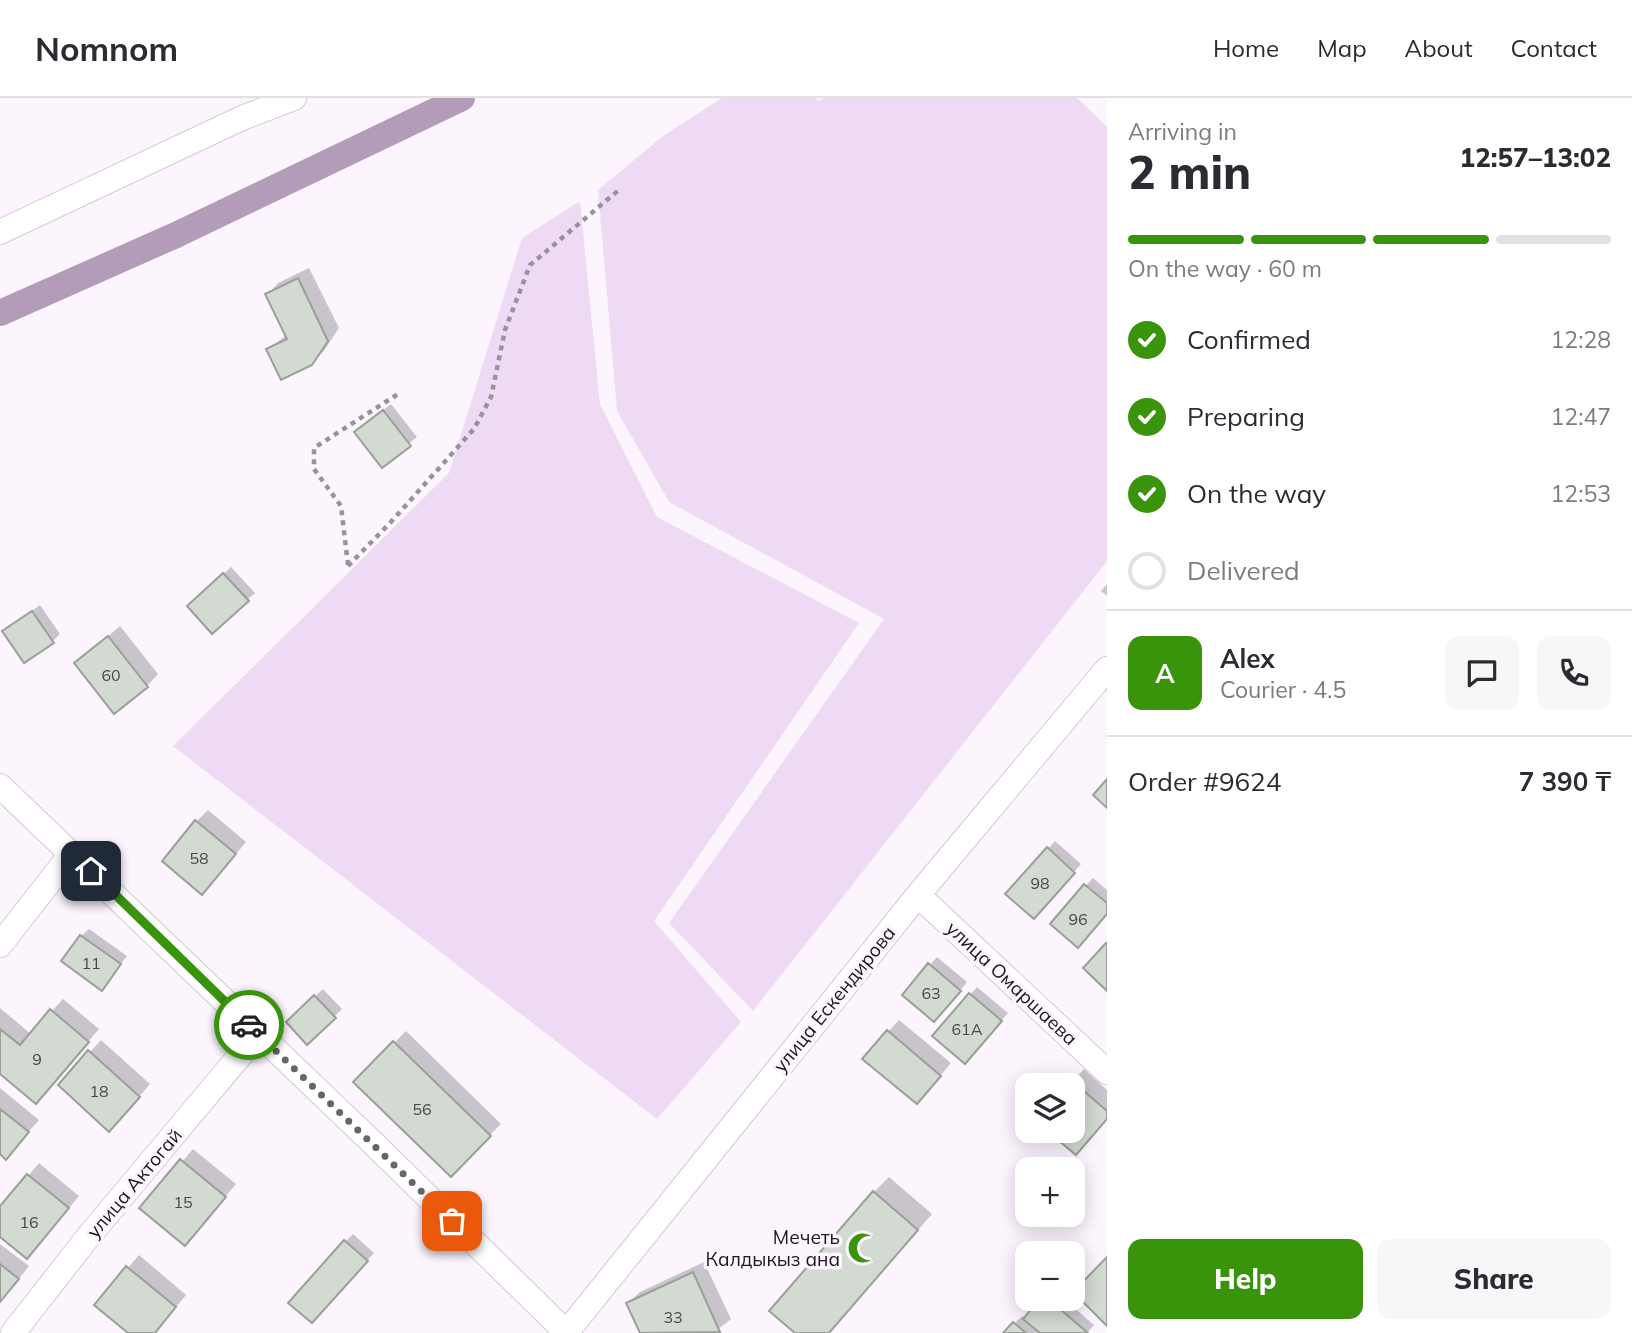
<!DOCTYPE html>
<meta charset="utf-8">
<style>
:root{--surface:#fff;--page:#f7f7f7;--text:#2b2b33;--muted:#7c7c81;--line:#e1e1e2;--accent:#39940b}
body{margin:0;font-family:Mulish,sans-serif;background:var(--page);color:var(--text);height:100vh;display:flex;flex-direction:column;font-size:26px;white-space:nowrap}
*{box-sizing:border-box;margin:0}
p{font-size:23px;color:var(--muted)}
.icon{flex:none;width:38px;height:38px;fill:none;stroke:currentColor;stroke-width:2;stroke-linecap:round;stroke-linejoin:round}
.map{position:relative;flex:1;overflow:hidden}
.details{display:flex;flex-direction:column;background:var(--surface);width:525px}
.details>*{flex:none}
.buttons{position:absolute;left:1015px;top:975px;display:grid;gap:14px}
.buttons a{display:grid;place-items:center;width:70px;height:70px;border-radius:14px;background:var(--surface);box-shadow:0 4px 18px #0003;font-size:35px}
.pin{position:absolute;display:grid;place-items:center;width:60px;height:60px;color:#fff;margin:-30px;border-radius:14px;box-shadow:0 4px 10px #0006}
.courier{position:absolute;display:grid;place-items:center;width:70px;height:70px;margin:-35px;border:5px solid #39940b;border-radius:50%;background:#fff;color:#222;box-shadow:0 2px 9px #0007}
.headline em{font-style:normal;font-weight:800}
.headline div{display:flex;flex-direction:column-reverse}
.headline{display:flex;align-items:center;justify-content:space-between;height:119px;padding:0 21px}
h1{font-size:46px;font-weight:800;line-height:52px}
.bar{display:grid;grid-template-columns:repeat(4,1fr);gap:10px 7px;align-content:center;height:84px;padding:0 21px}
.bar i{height:9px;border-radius:5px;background:var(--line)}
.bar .current{background:var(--accent)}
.bar p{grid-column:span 4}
.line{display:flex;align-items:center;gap:18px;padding:0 21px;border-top:2px solid var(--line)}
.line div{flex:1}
.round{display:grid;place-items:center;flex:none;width:74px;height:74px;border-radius:14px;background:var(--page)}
ol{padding:0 21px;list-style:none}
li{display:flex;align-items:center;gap:21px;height:77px}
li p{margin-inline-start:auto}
li .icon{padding:7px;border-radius:50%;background:var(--accent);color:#fff;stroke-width:4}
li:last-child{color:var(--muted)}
li i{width:38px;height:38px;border:4px solid var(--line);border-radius:50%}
.button{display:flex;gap:14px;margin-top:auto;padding:14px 21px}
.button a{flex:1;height:80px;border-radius:14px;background:var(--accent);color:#fff;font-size:28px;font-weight:800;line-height:80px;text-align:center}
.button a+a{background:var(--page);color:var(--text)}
header{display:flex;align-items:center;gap:42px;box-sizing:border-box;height:98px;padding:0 35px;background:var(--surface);border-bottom:2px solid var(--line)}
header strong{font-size:33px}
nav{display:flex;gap:38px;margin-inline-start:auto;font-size:24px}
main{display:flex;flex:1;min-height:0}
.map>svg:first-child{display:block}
.green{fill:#eedaf4}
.shadow{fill:#0003}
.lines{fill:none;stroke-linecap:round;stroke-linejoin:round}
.canal{stroke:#b29cb9;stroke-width:26}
.building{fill:#d3dad1;stroke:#9aa098;stroke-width:2}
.minor-casing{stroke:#d2cbd4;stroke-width:26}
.path{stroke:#979399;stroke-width:4.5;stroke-dasharray:5 5;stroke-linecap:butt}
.minor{stroke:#fff;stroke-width:24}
.done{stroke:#68656a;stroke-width:7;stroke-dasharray:0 12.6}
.route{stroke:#39940b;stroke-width:9}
.labels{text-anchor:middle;stroke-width:7;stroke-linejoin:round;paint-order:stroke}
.number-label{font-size:16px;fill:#484848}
.street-label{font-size:19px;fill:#19171a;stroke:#fcf5fe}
.poi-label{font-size:19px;fill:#19171a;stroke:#fcf5fe;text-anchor:end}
</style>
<header>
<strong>Nomnom</strong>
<nav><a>Home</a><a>Map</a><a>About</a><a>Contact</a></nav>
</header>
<main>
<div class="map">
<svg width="1107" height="1235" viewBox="0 0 1107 1235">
<rect width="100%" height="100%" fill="#fcf5fe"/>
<path class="green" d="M722,0H816L819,3L823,0H1077L1107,29V463L753,913L669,825L884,521L669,404L617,313L598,92L663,38Z
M580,103L600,306L657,419L859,525L654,823L741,924L657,1021L173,648L449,375L522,140Z"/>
<path class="shadow" d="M309,170L339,230L324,253L311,265L268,252L286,237L267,197L278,185Z
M391,306L417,339L382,367L364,327Z
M231,469L255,495L247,502L196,500Z
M1107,486V498L1101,493Z
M40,507L60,536L52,544L4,533Z
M120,528L158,576L147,588L76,566Z
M208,712L246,744L214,783L197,723Z
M1055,743L1081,766L1041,811L1048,751Z
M1093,780L1107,792V814L1052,825Z
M89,831L127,858L102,890L81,838Z
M937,859L967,884L942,915L904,896Z
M977,889L1008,915L972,957L970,897Z
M323,891L342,911L307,945L288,924Z
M63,901L99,931L47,992L0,974V910L31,936Z
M899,922L951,965L928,993L888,934Z
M406,933L501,1026L451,1076L356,984Z
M101,942L150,986L121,1020L60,987Z
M1084,971L1107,992V1021L1073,1032V987H1069Z
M0,990L39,1022L6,1059L0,1054Z
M193,1051L236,1086L185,1146L142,1110Z
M39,1065L79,1098L38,1147L0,1136V1111Z
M889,1079L932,1116L829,1235H798L874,1094Z
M353,1136L374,1155L319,1216L346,1143Z
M0,1146L29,1168L0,1205Z
M139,1157L186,1197L155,1235H131L97,1207Z
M704,1164L731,1221L713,1235H642L628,1205L640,1194Z
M1043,1200H1063L1094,1227L1087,1235H1005L1022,1218L1026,1221Z"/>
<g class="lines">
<path class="canal" d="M0,215L176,137L462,0"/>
</g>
<path class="building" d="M298,180L328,243L312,267L281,282L266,251L287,241L265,196Z
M383,312L411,348L382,370L354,334Z
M223,475L249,503L212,536L187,508Z
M32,513L54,545L24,565L2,533Z
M108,538L148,589L114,616L74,565Z
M1107,681V710L1093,697Z
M195,722L236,756L202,797L162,763Z
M1047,749L1075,775L1034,821L1005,796Z
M1084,786L1107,805V816L1078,850L1050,826Z
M80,837L121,866L102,893L61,863Z
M1106,845L1107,846V893L1083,870Z
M928,865L961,893L934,924L902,897Z
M969,895L1002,923L965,966L932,938Z
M314,897L336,920L307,947L286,924Z
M50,911L89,944L36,1006L0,976V931L20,947Z
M887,932L941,978L917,1006L862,961Z
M393,943L491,1038L451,1079L353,984Z
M88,952L140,999L109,1034L58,987Z
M1071,982L1107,1013V1021L1076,1057L1046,1032H1073V987H1066Z
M0,1011L29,1034L6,1062L0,1056Z
M180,1061L226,1099L185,1148L139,1110Z
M27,1076L69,1110L27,1161L0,1139V1108Z
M873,1093L918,1132L829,1235H795L769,1213Z
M344,1142L368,1163L312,1225L288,1205Z
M1107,1159V1228L1073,1194Z
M0,1166L19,1181L0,1204Z
M126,1168L176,1209L155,1235H128L94,1207Z
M693,1174L720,1234L640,1235L626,1205Z
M1040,1200H1047L1088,1235H1040L1023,1221Z
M1013,1224L1026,1235H1003Z"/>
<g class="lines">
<g class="minor-casing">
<path id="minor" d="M0,134L242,20L294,0
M0,688L376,1048L567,1235
M918,797L1107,974
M0,847L72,755
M13,1235L88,1139L258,936
M566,1235L918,797L1107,571"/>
</g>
<path class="path" d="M348,467L341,408L314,371V350L398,296
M348,468L390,425L474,331L491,299L505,232L530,167L620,91"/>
<use href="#minor" class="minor"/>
</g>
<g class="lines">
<path class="done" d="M249,927L452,1123"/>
<path class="route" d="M91,773L249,927"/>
</g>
<defs>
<g id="mosque-bare" transform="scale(2.415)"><path d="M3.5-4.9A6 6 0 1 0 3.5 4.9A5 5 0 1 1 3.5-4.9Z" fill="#39940b" stroke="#fcf5fe" stroke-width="2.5" paint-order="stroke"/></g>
</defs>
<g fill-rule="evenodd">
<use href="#mosque-bare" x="863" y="1150"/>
</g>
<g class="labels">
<g class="number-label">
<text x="111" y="583">60</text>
<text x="199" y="766">58</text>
<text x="1040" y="791">98</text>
<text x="1078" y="827">96</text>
<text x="91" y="871">11</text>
<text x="931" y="901">63</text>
<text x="967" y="937">61А</text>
<text x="37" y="967">9</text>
<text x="99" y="999">18</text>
<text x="422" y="1017">56</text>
<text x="183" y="1110">15</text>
<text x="29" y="1130">16</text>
<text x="673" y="1225">33</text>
</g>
<g class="street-label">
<text transform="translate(1012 885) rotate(43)" y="7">улица Омаршаева</text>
<text transform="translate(834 901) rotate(-51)" y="7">улица Ескендирова</text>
<text transform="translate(134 1085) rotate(-50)" y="7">улица Актогай</text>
</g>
<g class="poi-label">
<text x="840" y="1146">Мечеть<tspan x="840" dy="22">Калдыкыз ана</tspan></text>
</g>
</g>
</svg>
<div class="buttons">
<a><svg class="icon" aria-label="layers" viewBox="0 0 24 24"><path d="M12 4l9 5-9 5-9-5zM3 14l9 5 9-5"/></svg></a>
<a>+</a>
<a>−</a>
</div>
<div class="pin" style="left:452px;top:1123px;background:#ea580c"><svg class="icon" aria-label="bag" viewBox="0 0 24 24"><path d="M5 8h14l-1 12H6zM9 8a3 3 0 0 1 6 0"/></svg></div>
<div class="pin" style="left:91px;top:773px;background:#1f2937"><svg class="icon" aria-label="home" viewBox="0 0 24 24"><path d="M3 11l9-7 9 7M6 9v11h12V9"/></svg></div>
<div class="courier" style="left:249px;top:927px"><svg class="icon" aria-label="car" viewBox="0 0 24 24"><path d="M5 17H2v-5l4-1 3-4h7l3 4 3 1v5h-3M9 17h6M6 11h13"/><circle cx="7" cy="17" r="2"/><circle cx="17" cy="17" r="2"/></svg></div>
</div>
<section class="details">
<div class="headline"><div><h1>2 min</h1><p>Arriving in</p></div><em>12:57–13:02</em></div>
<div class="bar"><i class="current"></i><i class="current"></i><i class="current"></i><i></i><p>On the way · 60 m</p></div>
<ol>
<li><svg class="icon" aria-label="check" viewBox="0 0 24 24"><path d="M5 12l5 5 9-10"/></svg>Confirmed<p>12:28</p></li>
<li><svg class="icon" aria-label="check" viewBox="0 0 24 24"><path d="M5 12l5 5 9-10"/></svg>Preparing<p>12:47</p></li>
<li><svg class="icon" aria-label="check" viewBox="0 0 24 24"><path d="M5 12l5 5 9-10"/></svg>On the way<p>12:53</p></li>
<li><i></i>Delivered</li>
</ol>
<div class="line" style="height:126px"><b class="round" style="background:var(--accent);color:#fff">A</b><div><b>Alex</b><p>Courier · 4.5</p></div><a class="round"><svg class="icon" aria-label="chat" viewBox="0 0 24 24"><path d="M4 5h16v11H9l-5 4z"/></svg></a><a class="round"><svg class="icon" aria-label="phone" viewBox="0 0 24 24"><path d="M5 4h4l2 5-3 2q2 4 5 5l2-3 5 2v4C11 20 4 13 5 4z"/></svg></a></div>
<div class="line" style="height:91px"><div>Order #9624</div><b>7 390 ₸</b></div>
<div class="button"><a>Help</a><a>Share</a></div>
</section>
</main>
